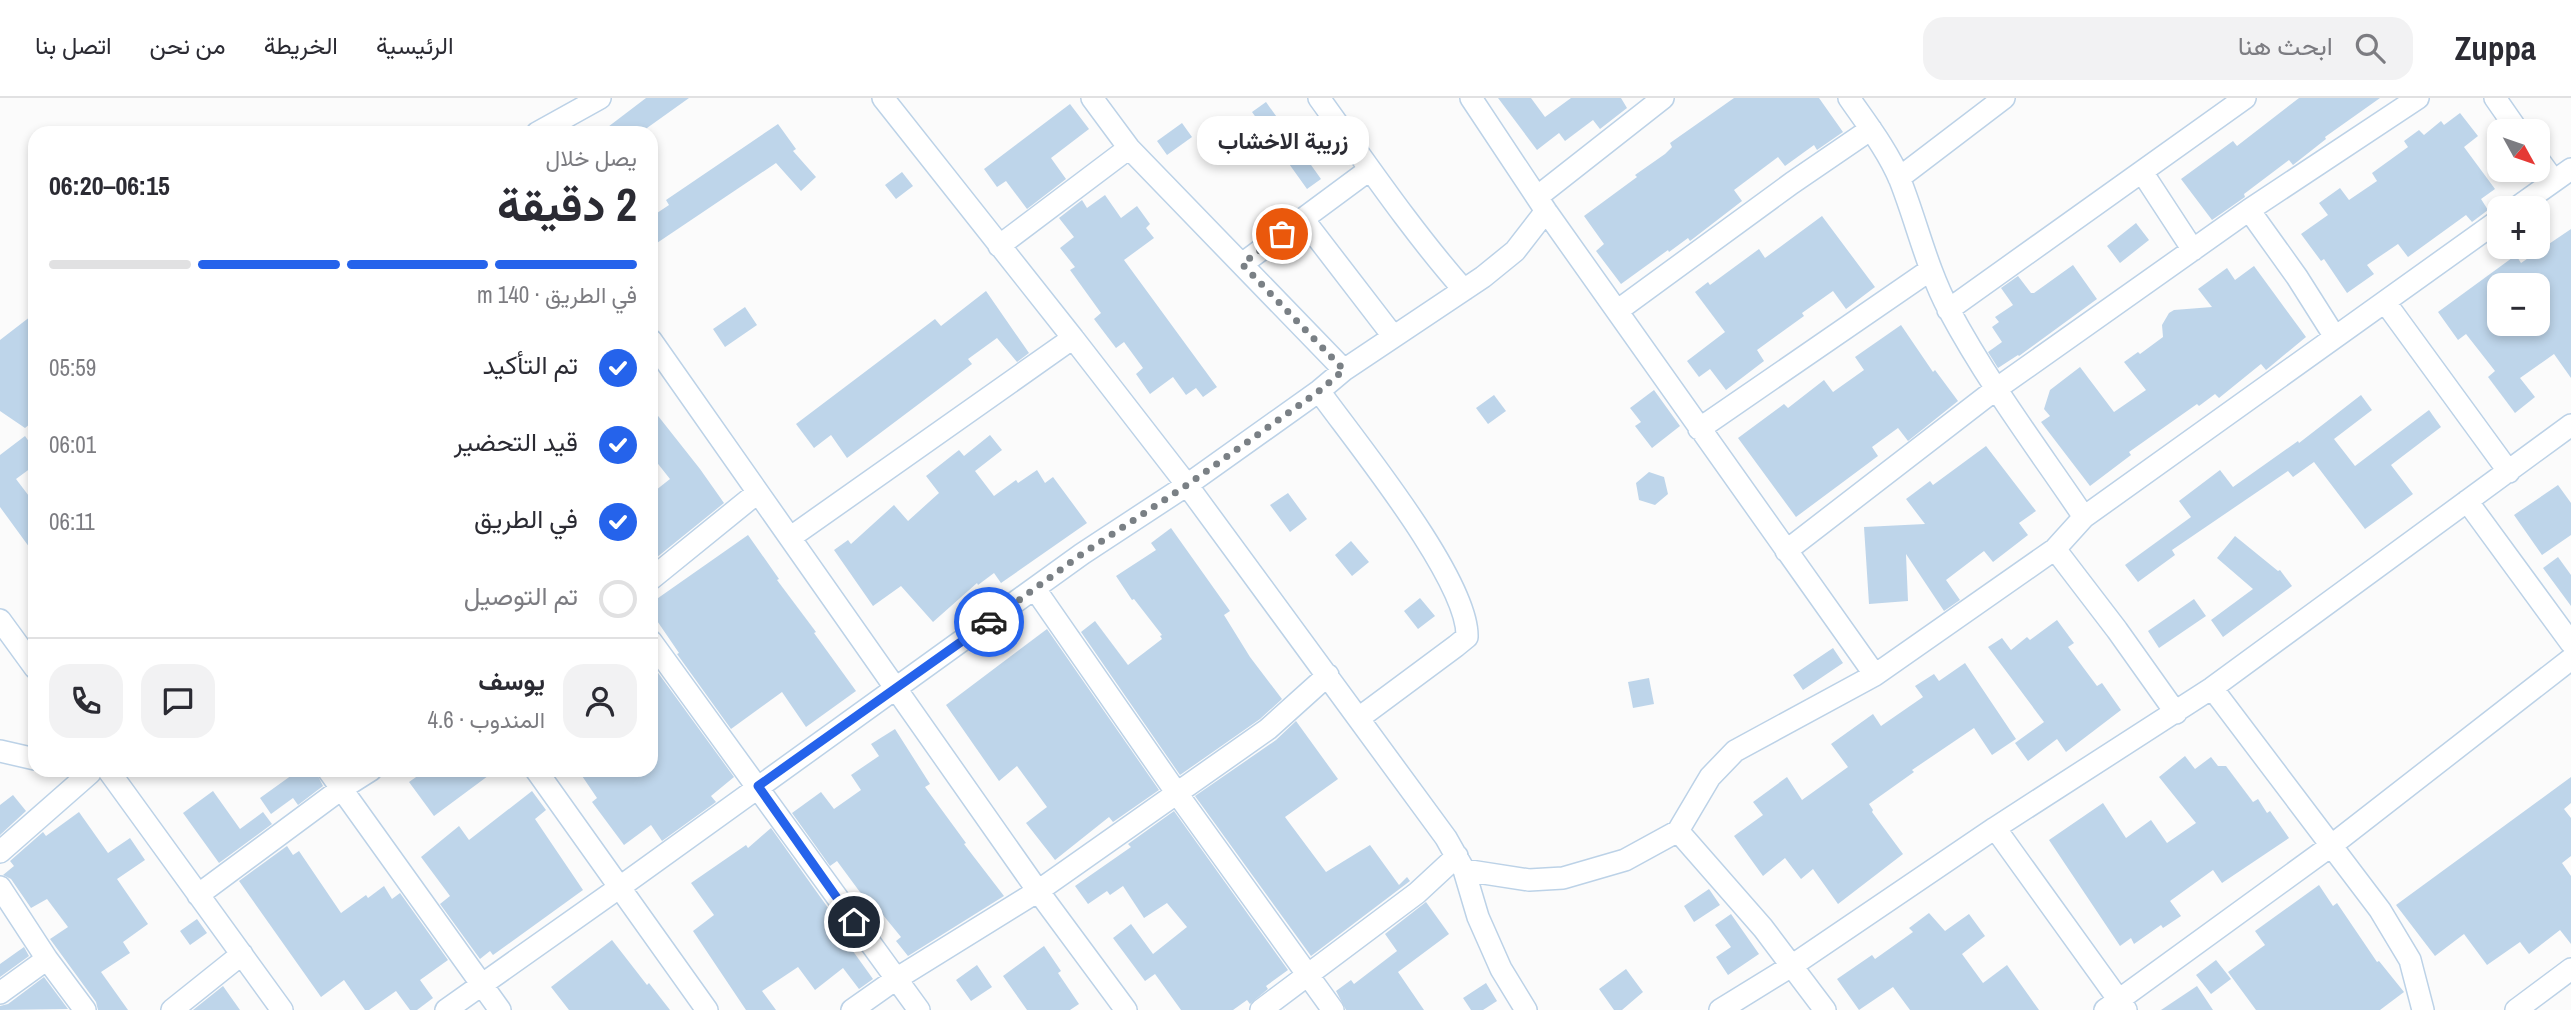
<!DOCTYPE html>
<html lang="ar">
<meta charset="utf-8">
<style>
:root{--surface:#fff;--page:#f2f2f3;--text:#2b2b33;--muted:#7c7c81;--line:#e1e1e2;--accent:#2563eb}
body{margin:0;font-family:"Archivo Narrow",Vazirmatn,sans-serif;background:var(--page);color:var(--text);direction:rtl;height:100vh;display:flex;flex-direction:column;font-size:26px;white-space:nowrap}
*{box-sizing:border-box;margin:0}
p{font-size:23px;color:var(--muted)}
.icon{flex:none;width:38px;height:38px;fill:none;stroke:currentColor;stroke-width:2;stroke-linecap:round;stroke-linejoin:round}
.map{position:relative;flex:1;overflow:hidden;direction:ltr}
.drawer{position:absolute;left:28px;top:28px;width:630px;height:651px;display:flex;flex-direction:column;background:var(--surface);border-radius:21px;box-shadow:0 4px 10px #0003;direction:rtl}
.drawer>*{flex:none}
.needle{width:46px;rotate:130deg}
.fabs{position:absolute;left:2487px;top:21px;display:grid;gap:14px}
.fabs a{display:grid;place-items:center;width:63px;height:63px;border-radius:14px;background:var(--surface);box-shadow:0 4px 10px #0003;font-size:35px}
.pin{position:absolute;display:grid;place-items:center;width:60px;height:60px;color:#fff;margin:-30px;border:4px solid #fff;border-radius:50%;box-shadow:0 2px 7px #0007}
.courier{position:absolute;display:grid;place-items:center;width:70px;height:70px;margin:-35px;border:5px solid #2563eb;border-radius:50%;background:#fff;color:#222;box-shadow:0 2px 9px #0007}
.bubble{position:absolute;height:49px;border-radius:21px;background:var(--surface);box-shadow:0 4px 10px #0003;font-size:23px;font-weight:700;line-height:49px;text-align:center;direction:rtl}
.overview em{font-style:normal;font-weight:700}
.overview div{display:flex;flex-direction:column-reverse}
.overview{display:flex;align-items:center;justify-content:space-between;height:119px;padding:0 21px}
h1{font-size:46px;font-weight:700;line-height:52px}
.bar{display:grid;grid-template-columns:repeat(4,1fr);gap:10px 7px;align-content:center;height:84px;padding:0 21px}
.bar i{height:9px;border-radius:5px;background:var(--line)}
.bar .current{background:var(--accent)}
.bar p{grid-column:span 4}
.line{display:flex;align-items:center;gap:18px;padding:0 21px;border-top:2px solid var(--line)}
.line div{flex:1}
.round{display:grid;place-items:center;flex:none;width:74px;height:74px;border-radius:21px;background:var(--page)}
ol{padding:0 21px;list-style:none}
li{display:flex;align-items:center;gap:21px;height:77px}
li p{margin-inline-start:auto}
li .icon{padding:7px;border-radius:50%;background:var(--accent);color:#fff;stroke-width:4}
li:last-child{color:var(--muted)}
li i{width:38px;height:38px;border:4px solid var(--line);border-radius:50%}
header{display:flex;align-items:center;gap:42px;box-sizing:border-box;height:98px;padding:0 35px;background:var(--surface);border-bottom:2px solid var(--line)}
header strong{font-size:33px}
nav{display:flex;gap:38px;margin-inline-start:auto;font-size:24px}
.search{width:490px;height:63px;background:var(--page);display:flex;align-items:center;gap:18px;box-sizing:border-box;padding:0 24px;border-radius:21px;color:var(--muted);font-size:26px}
.map>svg:first-child{display:block}
.building{fill:#bed5ea;fill-rule:evenodd}
.lines{fill:none;stroke-linecap:round;stroke-linejoin:round}
.street-casing{stroke:#bcd2e7;stroke-width:24}
.street{stroke:#fff;stroke-width:21}
.done{stroke:#7a8085;stroke-width:7;stroke-dasharray:0 12.6}
.route{stroke:#2563eb;stroke-width:9}
</style>
<header>
<strong>Zuppa</strong>
<div class="search"><svg class="icon" aria-label="search" viewBox="0 0 24 24"><circle cx="10" cy="10" r="6"/><path d="M15 15l6 6"/></svg>ابحث هنا</div>
<nav><a>الرئيسية</a><a>الخريطة</a><a>من نحن</a><a>اتصل بنا</a></nav>
</header>
<div class="map">
<svg width="2571" height="912" viewBox="0 0 2571 912">
<rect width="100%" height="100%" fill="#fbfbfb"/>
<path class="building" d="M646,0H689L640,35H600Z
M1498,0H1531L1545,19L1571,0H1621L1627,10L1600,31L1593,22L1565,43L1559,35L1537,52Z
M1734,0H1819L1843,34L1817,52L1814,47L1785,68L1778,59L1734,92L1742,103L1690,143L1688,140L1669,154L1668,152L1621,186L1596,153L1604,146L1584,118L1637,79L1635,77L1665,56L1672,49L1670,45Z
M2299,0H2380L2325,39L2326,41L2293,67L2289,62L2244,96L2245,99L2212,122L2181,81L2233,43L2237,48Z
M1266,4L1321,81L1307,91L1252,14Z
M1070,6L1089,31L1051,60L1066,81L1027,111L1006,83L997,89L984,71Z
M2460,15L2478,38L2464,49L2495,91L2481,101L2488,112L2472,124L2466,117L2408,159L2398,146L2367,167L2374,176L2347,195L2324,161L2321,163L2301,136L2328,117L2319,105L2340,90L2349,102L2377,83L2372,75L2408,49L2404,43L2419,32L2424,37L2441,23L2444,27Z
M1182,25L1192,39L1167,57L1157,43Z
M778,26L796,51L793,53L816,79L801,93L776,65L651,149V119L669,107L666,102Z
M902,74L913,88L896,101L885,87Z
M1105,97L1121,120L1137,108L1150,126L1146,130L1154,140L1124,162L1217,289L1203,299L1196,290L1186,297L1173,279L1150,296L1136,276L1143,270L1124,244L1116,250L1094,221L1101,215L1070,172L1075,169L1060,150L1074,139L1059,120L1082,102L1087,110Z
M1822,118L1875,189L1846,211L1833,193L1802,215L1804,218L1757,252L1764,263L1726,292L1710,271L1699,279L1687,263L1725,234L1695,194L1708,184L1710,187L1759,151L1765,160Z
M2136,125L2149,142L2120,165L2107,148Z
M2571,131V280L2554,256L2520,280L2535,299L2515,315L2488,279L2495,273L2466,236L2458,242L2438,214L2516,157L2521,165ZM2499,187H2538V226H2499Z
M2073,167L2097,201L2019,258L2018,257L1998,270L1988,254L2002,244L1992,229L1999,224L1995,219L2013,207L2001,190L2018,178L2031,195H2034Z
M2254,168L2306,239L2266,272L2261,266L2219,300L2215,296L2199,308L2197,306L2129,354L2131,357L2090,388L2041,324L2050,318L2044,311L2050,292L2080,269L2114,314L2146,292L2124,264L2138,254L2140,256L2163,239L2162,227L2169,215L2174,212L2212,209L2198,191L2227,170L2235,182Z
M986,193L1029,255L1017,264L997,240L968,261L972,266L847,360L831,337L814,350L796,326L935,221L941,228Z
M745,209L757,227L725,249L713,231Z
M35,215V322L25,330L0,313V242Z
M1901,227L1933,274L1935,272L1958,303L1908,343L1898,330L1872,349L1878,358L1796,419L1738,340L1784,306L1788,310L1824,282L1833,294L1864,272L1855,259Z
M1654,292L1680,328L1652,350L1635,328L1641,324L1630,310Z
M1494,297L1506,313L1488,326L1476,310Z
M2361,297L2372,312L2334,341L2355,368L2429,312L2441,329L2391,367L2413,396L2365,431L2314,364L2293,379L2288,373L2172,452L2175,457L2138,484L2125,467L2191,419L2179,403L2220,372L2233,389L2298,343L2299,345Z
M651,309L700,371L724,405L651,464V396L670,381L651,357Z
M990,337L1002,352L975,373L994,398L1016,382L1018,385L1037,372L1045,385L1053,379L1087,425L1001,485L994,475L978,487L977,485L933,524L901,488L873,508L834,452L848,442L851,446L894,407L908,423L939,395L926,378L959,352L964,358Z
M25,338L35,352V367L16,381L35,406V457L0,409V357Z
M1986,348L2036,413L2019,425L2028,437L1993,464L1984,453L1946,482L1960,502L1944,513L1906,456L1908,503L1869,506L1864,429L1925,426L1906,401L1930,383L1933,387Z
M1649,374L1664,379L1668,396L1655,407L1639,402L1636,385Z
M2558,387L2571,405V437L2542,457L2514,417Z
M1288,395L1307,421L1290,434L1270,407Z
M1171,430L1230,513L1224,517L1250,559L1282,601L1260,621L1180,677L1081,534L1095,523L1128,567L1162,541L1160,538L1162,537L1134,501L1132,502L1116,478L1156,452L1151,445Z
M748,437L779,481L777,482L816,534L814,535L856,593L806,629L782,594L731,631L677,556L679,555L651,514V505Z
M2235,438L2278,473L2280,472L2292,488L2223,539L2211,522L2253,491L2217,460Z
M1351,443L1369,464L1352,478L1335,457Z
M2558,459L2571,477V508L2543,470Z
M1420,500L1435,518L1418,531L1404,513Z
M2194,501L2206,518L2159,550L2148,533Z
M2057,522L2074,545L2068,549L2097,588L2102,585L2121,612L2066,654L2057,641L2028,663L2015,645L2044,624L1988,549L2002,540L2011,552L2027,539L2030,542Z
M1047,531L1159,692L1113,724L1109,719L1055,762L1026,725L1047,709L1017,668L999,683L946,607Z
M1833,550L1843,565L1803,592L1793,577Z
M1965,565L2016,641L1992,657L1974,630L1912,672L1914,674L1869,706L1873,712L1872,714L1903,756L1838,806L1813,771L1801,781L1785,760L1763,778L1734,738L1763,717L1753,704L1787,679L1802,702L1848,669L1831,646L1873,616L1881,628L1923,599L1915,588L1934,576L1939,583Z
M656,572L734,679L711,698L716,704L662,743L651,727L624,747L592,704L597,700L578,672H651V576Z
M1649,580L1654,606L1633,610L1628,584Z
M1296,623L1338,681L1285,719L1326,774L1370,747L1399,787L1407,779L1410,783L1311,858L1195,698L1276,642Z
M895,631L930,686L925,689L966,745L964,746L1004,798L908,858L896,843L901,839L874,806L871,809L837,763L830,768L792,715L821,694L834,711L861,692L851,677L879,658L871,646Z
M2185,658L2195,671L2211,659L2218,668H2226L2253,704L2258,701L2267,715L2270,713L2289,740L2222,785L2213,772L2170,803L2181,818L2163,830L2161,827L2134,846L2131,840L2120,848L2049,742L2103,705L2126,740L2151,722L2167,745L2196,725L2159,679Z
M299,672H315L323,688L298,707L293,700L271,716L260,700Z
M426,672H496L434,718L409,684Z
M2571,679V705L2564,711L2571,720V758L2562,765L2571,778V846L2560,832L2529,856L2520,844L2487,867L2464,836L2435,858L2396,807Z
M213,693L240,731L263,714L272,726L219,765L183,715Z
M532,693L546,712L535,721L583,792L493,857L490,853L480,861L440,806L450,798L421,759L459,728L469,742Z
M13,697L26,713L0,737V707Z
M1174,713L1288,872L1266,888L1268,891L1250,906L1247,902L1233,912H1181L1155,876L1145,883L1113,840L1131,826L1153,856L1187,829L1167,805L1144,820L1123,788L1110,797L1107,793L1088,806L1075,788L1131,749L1128,746Z
M79,714L108,755L130,740L145,762L117,781L148,826L123,844L130,855L101,874L128,912H98L96,904L50,841L68,829L47,801L31,810L11,781L3,777L14,768L10,763L43,734L46,738Z
M771,730L831,814L827,817L873,881L859,891L843,870L815,892L798,869L762,893L776,912H746L693,833L714,817L691,785L746,747L748,750Z
M287,748L293,757L299,753L341,815L366,797L368,800L384,788L392,801L400,795L448,862L420,882L433,900L417,912H410L396,893L369,912H365L344,882L321,899L239,783Z
M2319,787L2333,808L2337,805L2377,864L2379,863L2404,894L2380,912H2256L2228,874L2265,847L2255,833Z
M1709,791L1720,807L1694,824L1684,808Z
M1426,804L1449,836L1398,874L1424,912H1346L1336,893L1351,882L1354,886L1397,853L1385,836Z
M1929,815L1945,833L1969,816L1985,838L1962,856L1983,885L2007,867L2039,912H1910L1893,889L1859,912L1837,881L1872,857L1875,861L1913,834L1909,830Z
M1731,816L1759,856L1728,877L1716,859L1731,849L1715,827Z
M197,821L207,835L190,847L180,833Z
M612,842L647,887L649,885L670,912H569L551,889Z
M1044,848L1061,873L1058,875L1079,906L1070,912H1027L1003,878Z
M24,849L29,858L0,879V866Z
M2216,862L2231,881L2211,896L2196,877Z
M977,867L992,889L971,903L956,882Z
M1626,871L1643,894L1622,912H1614L1599,891Z
M44,879L68,911L0,912V908L8,906Z
M1486,885L1497,903L1483,912H1471L1463,900Z
M223,888L240,912H193Z
M2197,888L2213,912H2161Z"/>
<g class="lines">
<g class="street-casing">
<path id="street" d="M883,0L1073,240
M1092,0L1129,50L1344,272
M1319,0C1366,65 1411,132 1464,192
M1471,0L1546,113L1875,577
M1849,0C1867,26 1888,53 1900,82C1917,125 1927,171 1949,212C1988,285 2038,351 2084,419
M2495,0L2518,33
M537,35L600,0
M2538,61L2554,83
M2142,74L2193,152
M1899,80L2004,0
M1537,99L1663,0
M2516,110L2571,71
M2249,112L2297,179L2335,239
M1303,121L1393,238
M999,148L1129,50
M1242,166L1369,72
M2385,204L2509,374
M1948,212L2245,0
M1617,213L1792,85L1871,31
M651,242L1038,793L1126,912
M1319,293C1355,343 1469,482 1467,539L1456,548L1359,620
M1699,331L1930,172
M2467,403L2571,545
M791,439L1073,240L1187,387L1319,293L1344,272L1483,179L1515,153L1546,113
M2055,451L2117,532L2176,615
M1786,453L1996,291L2249,112L2418,0
M651,481L757,395
M1035,491L1176,694L1333,912
M0,522L35,570
M651,543L919,912
M2212,590L2380,812L2410,862L2423,912
M0,653L35,661
M108,672L282,912
M328,672L500,912
M536,672L707,912
M1995,730L2126,912
M1678,733L1763,830L1825,912
M0,754L90,675V672
M1464,772L1529,782L1563,780L1625,762L1678,733L1710,679L1735,653L1875,577L2055,451L2084,419L2499,122
M0,789L47,861L85,912
M198,797L341,691L371,672
M0,895L47,861
M172,912L242,856
M446,912L620,789L1082,456L1187,387L1446,740L1464,772L1478,819L1501,871L1526,912
M852,912L896,881L1038,793L1268,631L1328,577
M1261,912L1417,795L1457,758
M1720,912L1793,867L1995,730L2212,590L2571,327
M2105,912L2332,747L2571,561
M2516,912L2571,871"/>
</g>
<use href="#street" class="street"/>
</g>
<g class="lines">
<path class="done" d="M989,524L1082,456L1187,387L1319,293L1344,272L1242,166L1282,136"/>
<path class="route" d="M854,824L758,688L989,524"/>
</g>
</svg>
<div class="fabs">
<a><svg class="needle" viewBox="-14 -14 28 28"><path d="M0-13l5 13h-10z" fill="#e53935"/><path d="M0 13l5-13h-10z" fill="#7c7c81"/></svg></a>
<a>+</a>
<a>−</a>
</div>
<div class="pin" style="left:1282px;top:136px;background:#ea580c"><svg class="icon" aria-label="bag" viewBox="0 0 24 24"><path d="M5 8h14l-1 12H6zM9 8a3 3 0 0 1 6 0"/></svg></div>
<div class="pin" style="left:854px;top:824px;background:#1f2937"><svg class="icon" aria-label="home" viewBox="0 0 24 24"><path d="M3 11l9-7 9 7M6 9v11h12V9"/></svg></div>
<div class="courier" style="left:989px;top:524px"><svg class="icon" aria-label="car" viewBox="0 0 24 24"><path d="M5 17H2v-5l4-1 3-4h7l3 4 3 1v5h-3M9 17h6M6 11h13"/><circle cx="7" cy="17" r="2"/><circle cx="17" cy="17" r="2"/></svg></div>
<div class="bubble" style="left:1197px;top:18px;width:172px">زريبة الاخشاب</div>
<section class="drawer">
<div class="overview"><div><h1>2 دقيقة</h1><p>يصل خلال</p></div><em>06:15–06:20</em></div>
<div class="bar"><i class="current"></i><i class="current"></i><i class="current"></i><i></i><p>في الطريق · 140 m</p></div>
<ol>
<li><svg class="icon" aria-label="check" viewBox="0 0 24 24"><path d="M5 12l5 5 9-10"/></svg>تم التأكيد<p>05:59</p></li>
<li><svg class="icon" aria-label="check" viewBox="0 0 24 24"><path d="M5 12l5 5 9-10"/></svg>قيد التحضير<p>06:01</p></li>
<li><svg class="icon" aria-label="check" viewBox="0 0 24 24"><path d="M5 12l5 5 9-10"/></svg>في الطريق<p>06:11</p></li>
<li><i></i>تم التوصيل</li>
</ol>
<div class="line" style="height:126px"><a class="round"><svg class="icon" aria-label="person" viewBox="0 0 24 24"><circle cx="12" cy="8" r="4"/><path d="M4 21q1-7 8-7t8 7"/></svg></a><div><b>يوسف</b><p>المندوب · 4.6</p></div><a class="round"><svg class="icon" aria-label="chat" viewBox="0 0 24 24"><path d="M4 5h16v11H9l-5 4z"/></svg></a><a class="round"><svg class="icon" aria-label="phone" viewBox="0 0 24 24"><path d="M5 4h4l2 5-3 2q2 4 5 5l2-3 5 2v4C11 20 4 13 5 4z"/></svg></a></div>
</section>
</div>
